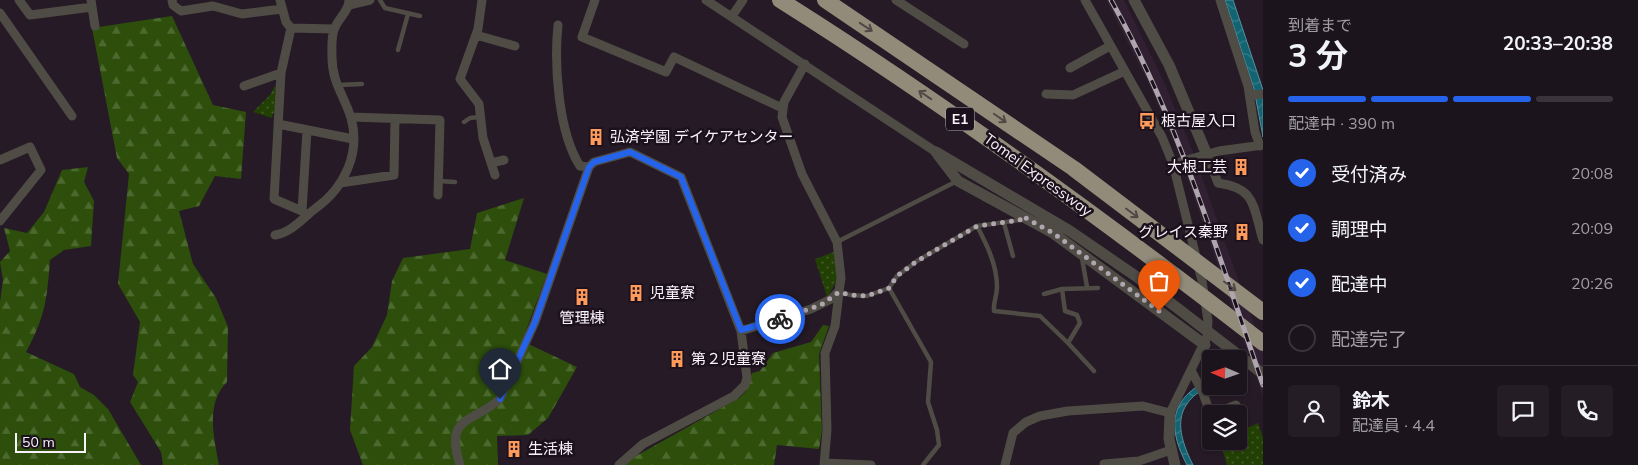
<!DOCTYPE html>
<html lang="ja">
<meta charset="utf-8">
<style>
:root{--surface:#1c141c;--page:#251d25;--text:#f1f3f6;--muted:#a09ea3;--line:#3a333b;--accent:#2563eb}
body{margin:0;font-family:Mulish,"Noto Sans JP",sans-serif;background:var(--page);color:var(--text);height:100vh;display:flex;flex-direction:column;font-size:19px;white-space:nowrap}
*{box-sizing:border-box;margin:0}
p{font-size:16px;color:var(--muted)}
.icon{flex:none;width:28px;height:28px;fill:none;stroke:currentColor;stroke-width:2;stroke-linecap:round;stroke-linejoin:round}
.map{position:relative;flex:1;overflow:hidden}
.panel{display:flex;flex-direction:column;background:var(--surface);width:375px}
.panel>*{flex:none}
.needle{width:32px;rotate:272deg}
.buttons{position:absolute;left:1202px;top:350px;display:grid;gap:10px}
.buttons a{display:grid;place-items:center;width:45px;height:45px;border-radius:5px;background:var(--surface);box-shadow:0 1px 4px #0004,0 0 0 1px var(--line);font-size:25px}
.scale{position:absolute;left:15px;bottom:12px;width:71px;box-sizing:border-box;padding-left:5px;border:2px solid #faf2fa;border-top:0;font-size:14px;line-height:18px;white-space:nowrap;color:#faf2fa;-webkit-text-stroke:4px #1b111c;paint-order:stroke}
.pin{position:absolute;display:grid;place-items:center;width:42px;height:42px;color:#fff;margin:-51px -21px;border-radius:50% 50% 50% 0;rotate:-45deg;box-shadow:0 0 5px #0007}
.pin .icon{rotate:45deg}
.courier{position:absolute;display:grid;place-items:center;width:50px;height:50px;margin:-25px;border:4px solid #2563eb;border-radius:50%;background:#fff;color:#222;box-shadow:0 1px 6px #0007}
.head em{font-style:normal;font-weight:700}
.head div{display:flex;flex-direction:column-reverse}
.head{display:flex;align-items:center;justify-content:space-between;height:85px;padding:0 25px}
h1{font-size:32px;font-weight:700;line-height:38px}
.bar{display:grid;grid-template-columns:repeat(4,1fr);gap:8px 5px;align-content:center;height:60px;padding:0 25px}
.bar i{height:6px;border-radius:4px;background:var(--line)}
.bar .active{background:var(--accent)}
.bar p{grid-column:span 4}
.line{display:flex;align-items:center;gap:12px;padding:0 25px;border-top:1px solid var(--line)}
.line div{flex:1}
.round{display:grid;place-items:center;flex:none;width:52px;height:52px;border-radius:5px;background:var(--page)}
ol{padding:0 25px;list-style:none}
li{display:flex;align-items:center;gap:15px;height:55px}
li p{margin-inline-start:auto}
li .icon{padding:5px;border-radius:50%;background:var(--accent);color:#fff;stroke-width:4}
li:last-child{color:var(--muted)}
li i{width:28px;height:28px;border:2px solid var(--line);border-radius:50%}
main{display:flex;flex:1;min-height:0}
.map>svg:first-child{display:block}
.built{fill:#302031}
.forest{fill:url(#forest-firs)}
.park{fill:url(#park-dots)}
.water{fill:url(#water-waves);stroke:#588f9c}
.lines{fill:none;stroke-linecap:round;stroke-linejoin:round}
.service{stroke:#4f4c45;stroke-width:4.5}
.minor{stroke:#4f4c45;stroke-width:9}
.tertiary{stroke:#4f4c45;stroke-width:11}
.motorway{stroke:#928b79;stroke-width:16}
.rail-casing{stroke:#aea5ae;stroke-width:5}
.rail{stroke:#1b111c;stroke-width:3;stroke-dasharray:9;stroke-linecap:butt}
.oneway{stroke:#514846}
.done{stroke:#afa6af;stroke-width:5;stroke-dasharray:0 9}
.route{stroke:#2563eb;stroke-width:6}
.labels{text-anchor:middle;stroke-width:5;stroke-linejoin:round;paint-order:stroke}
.shield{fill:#1b111c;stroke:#b7aeb7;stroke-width:1}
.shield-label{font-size:14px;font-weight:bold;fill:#faf2fa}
.poi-label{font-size:15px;fill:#faf2fa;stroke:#1b111c;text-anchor:start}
.street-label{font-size:15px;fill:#faf2fa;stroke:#1b111c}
</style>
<main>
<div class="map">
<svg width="1263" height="465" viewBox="0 0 1263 465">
<defs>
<pattern id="forest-firs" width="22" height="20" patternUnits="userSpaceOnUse" patternTransform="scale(1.25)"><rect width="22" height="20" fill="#2d4f0b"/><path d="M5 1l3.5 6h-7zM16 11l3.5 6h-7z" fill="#4c692f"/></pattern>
<pattern id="park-dots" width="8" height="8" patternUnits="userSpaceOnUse" patternTransform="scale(1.25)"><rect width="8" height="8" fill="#234004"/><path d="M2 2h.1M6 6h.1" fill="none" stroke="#445c2a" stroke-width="1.8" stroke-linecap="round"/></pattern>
<pattern id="water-waves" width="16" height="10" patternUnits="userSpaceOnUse" patternTransform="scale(1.25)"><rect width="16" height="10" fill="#136473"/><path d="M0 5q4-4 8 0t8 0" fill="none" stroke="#367b88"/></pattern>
</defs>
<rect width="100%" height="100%" fill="#251a25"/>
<path class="built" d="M1106,0H1124L1164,82L1193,152L1263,349V397L1180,156L1150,86Z"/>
<path class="forest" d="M172,16L213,105L246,112L241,179L215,176L199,206L179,211L193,264L216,298L228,327L227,382C205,404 214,438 219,465H163L161,452L130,402L138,382L133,375L140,322L118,284L129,174L117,158L92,28Z
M88,167L84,182L94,201L91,246L64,250L50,260C47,300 45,317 26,352L74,374L80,387L94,395L108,409L141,465H0V302L3,280L0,262L10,251L4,228L27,233L44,212L62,170Z
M524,198L505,260L547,274L522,341L577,367L548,418L528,435L497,436L498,465H363L350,430L354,366L372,347L387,315L392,281L403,258L470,249L477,213Z
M823,325L829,326L819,354L822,431L819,449L777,445L774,465H626L629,460L739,398L746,391L752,373L760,371L773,353L811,342Z"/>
<path class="park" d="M275,86L276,87L275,113H273L272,118L253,112L270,95Z
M834,252L837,281L827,297L815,259Z
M1258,423L1263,438V465H1227L1220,441H1239V432Z"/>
<path class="water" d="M1225,0H1233L1263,90V137L1254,89Z
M1211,379V385C1172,404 1176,431 1193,465H1187C1167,427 1169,398 1211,379Z"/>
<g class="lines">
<path class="service" d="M380,0L385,8L420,16
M398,50L408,14
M338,85L362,84
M464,122L470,118L479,117
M439,181L455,182
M1004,223L1013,256
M977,226C987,245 997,265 997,287C997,295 993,303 994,311L1040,316L1068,343L1080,323L1077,315L1065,311L1062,289
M837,242L957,181
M1082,258L1087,287
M889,288L931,362L928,402L937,430L939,445L923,465
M839,291L850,295L867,296L889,288L897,276L917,261L977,226L1020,220L1022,217
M1044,294L1062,289L1098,288
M1068,343L1094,371"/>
<path class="minor" d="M19,0L30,15L92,7
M91,0L95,26
M172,0L173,5L181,11L213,6L242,14L282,9
M280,0L286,22L291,28L334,29
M482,0L478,29L460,79L479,104L483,138L495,175
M595,0L582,37L666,72L674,57L782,108
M706,0L936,152
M896,0L964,44
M1220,0L1248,86L1255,132L1260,146
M349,5L370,0
M0,13L72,116
M732,16L743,0
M558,25C554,64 558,132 580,166L589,167
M291,28L281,73L274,199L309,214
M476,35L515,46
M1070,68L1110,46
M244,86L281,73
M1046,94L1073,95L1125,71
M1250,95L1263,94
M351,117L440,120L438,195
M278,124L353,139
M1207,155L1218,183C1257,188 1253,208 1263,240
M0,160L30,147L41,170L0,221
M491,163L504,160
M1173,164L1219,151L1263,145
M340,183L394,175L395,119
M302,211L307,130
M275,235C292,232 303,218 316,208C344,188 361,153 351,118C344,95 332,83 332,57C332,49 331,38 334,30C337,19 349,12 349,0
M741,331L811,309L831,299L839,291L841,278L837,242L802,174L782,117L784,102L805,64
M1192,372L1203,393L1211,416
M1213,414L1236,405
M824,463L871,465
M1104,464L1139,461L1171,450
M460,465C444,415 472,424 500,399L535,322L589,167L594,162L630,152L681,177L741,331L747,378L745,385L734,396L643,444L619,465
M824,465L827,430L825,353L835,326L839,293
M1005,465L1013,433L1026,422L1040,416L1068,411L1143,406L1170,413L1207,337L1208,321L1202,281L1173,164L1162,137L1085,0"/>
<path class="tertiary" d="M1134,0L1169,65L1207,155
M936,152L1070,231L1137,277L1263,374
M938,155L958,181L1053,233L1205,345
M1170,413L1169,439L1175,465"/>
<path class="motorway" d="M780,0C947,105 1107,222 1263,343
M825,0L1073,168L1263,312"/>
<g class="rail-casing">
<path id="rail" d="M1111,0C1179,121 1218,254 1263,385"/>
</g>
<use href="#rail" class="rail"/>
</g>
<defs><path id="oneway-shaft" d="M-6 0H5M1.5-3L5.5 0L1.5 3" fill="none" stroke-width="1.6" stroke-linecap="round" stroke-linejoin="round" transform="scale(1.25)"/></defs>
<g class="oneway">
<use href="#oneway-shaft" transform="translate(866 27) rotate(33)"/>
<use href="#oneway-shaft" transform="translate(925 95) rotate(-146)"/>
<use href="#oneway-shaft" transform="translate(1000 118) rotate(35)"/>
<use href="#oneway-shaft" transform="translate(1132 213) rotate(37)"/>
<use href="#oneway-shaft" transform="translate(1230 286) rotate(37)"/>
</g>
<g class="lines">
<path class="done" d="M780,319L821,305L839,292L850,295L867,296L889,288L897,276L917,261L977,226L1020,220L1022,216L1053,233L1159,311"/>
<path class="route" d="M500,399L535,322L589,167L594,162L630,152L681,177L741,330L780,319"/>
</g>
<defs>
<g id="bus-bare" transform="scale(1.35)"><path d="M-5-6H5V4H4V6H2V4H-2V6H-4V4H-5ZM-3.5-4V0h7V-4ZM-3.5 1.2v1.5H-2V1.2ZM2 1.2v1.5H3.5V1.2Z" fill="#ff9b5a" stroke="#1b111c" stroke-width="2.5" paint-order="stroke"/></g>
<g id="building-bare" transform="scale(1.35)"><path d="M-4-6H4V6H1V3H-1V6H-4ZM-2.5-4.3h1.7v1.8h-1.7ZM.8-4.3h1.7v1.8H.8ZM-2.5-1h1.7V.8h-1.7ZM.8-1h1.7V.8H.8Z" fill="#ff9b5a" stroke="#1b111c" stroke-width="2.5" paint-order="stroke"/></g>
</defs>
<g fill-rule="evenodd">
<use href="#bus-bare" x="1147" y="121"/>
<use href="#building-bare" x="596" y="137"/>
<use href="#building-bare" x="1241" y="167"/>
<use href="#building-bare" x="1242" y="232"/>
<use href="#building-bare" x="636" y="293"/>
<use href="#building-bare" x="582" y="297"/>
<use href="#building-bare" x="677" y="359"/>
<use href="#building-bare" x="514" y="449"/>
</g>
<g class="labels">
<rect class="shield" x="946" y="107.5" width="28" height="23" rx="4"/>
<g class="shield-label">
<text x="960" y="124">E1</text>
</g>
<g class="poi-label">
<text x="1161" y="126">根古屋入口</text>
<text x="610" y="142">弘済学園 デイケアセンター</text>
<text x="1227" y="172" text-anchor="end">大根工芸</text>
<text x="1228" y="237" text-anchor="end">グレイス秦野</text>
<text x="650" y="298">児童寮</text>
<text x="582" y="323" text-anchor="middle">管理棟</text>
<text x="691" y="364">第２児童寮</text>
<text x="528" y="454">生活棟</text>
</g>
<g class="street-label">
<text transform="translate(1038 175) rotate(36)" y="5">Tomei Expressway</text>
</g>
</g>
</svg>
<div class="buttons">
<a><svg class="needle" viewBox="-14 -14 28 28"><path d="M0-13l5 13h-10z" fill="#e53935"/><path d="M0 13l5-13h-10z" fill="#a09ea3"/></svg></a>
<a><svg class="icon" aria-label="layers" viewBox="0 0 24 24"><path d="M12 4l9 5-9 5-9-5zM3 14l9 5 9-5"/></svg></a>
</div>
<div class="scale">50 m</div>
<div class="pin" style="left:1159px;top:311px;background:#ea580c"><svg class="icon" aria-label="bag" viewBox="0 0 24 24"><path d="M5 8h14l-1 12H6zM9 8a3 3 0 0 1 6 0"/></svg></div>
<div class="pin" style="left:500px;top:399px;background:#1f2937"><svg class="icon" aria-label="home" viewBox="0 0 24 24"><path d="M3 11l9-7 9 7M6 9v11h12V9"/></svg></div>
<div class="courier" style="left:780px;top:319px"><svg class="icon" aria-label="bike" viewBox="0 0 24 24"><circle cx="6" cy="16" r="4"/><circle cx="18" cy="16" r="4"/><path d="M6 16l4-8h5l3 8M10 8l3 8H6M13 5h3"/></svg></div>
</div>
<section class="panel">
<div class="head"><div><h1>3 分</h1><p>到着まで</p></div><em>20:33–20:38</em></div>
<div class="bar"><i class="active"></i><i class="active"></i><i class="active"></i><i></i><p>配達中 · 390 m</p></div>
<ol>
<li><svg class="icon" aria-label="check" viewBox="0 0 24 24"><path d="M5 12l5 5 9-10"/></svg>受付済み<p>20:08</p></li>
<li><svg class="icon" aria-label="check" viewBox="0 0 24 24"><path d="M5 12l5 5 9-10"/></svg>調理中<p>20:09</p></li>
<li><svg class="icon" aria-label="check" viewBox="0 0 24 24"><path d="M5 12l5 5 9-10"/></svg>配達中<p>20:26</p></li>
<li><i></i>配達完了</li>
</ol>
<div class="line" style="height:90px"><a class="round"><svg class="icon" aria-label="person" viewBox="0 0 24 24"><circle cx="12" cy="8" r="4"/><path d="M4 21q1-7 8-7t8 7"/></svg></a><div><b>鈴木</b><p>配達員 · 4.4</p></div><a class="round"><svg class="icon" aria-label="chat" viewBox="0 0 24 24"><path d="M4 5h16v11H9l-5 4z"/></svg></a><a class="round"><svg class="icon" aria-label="phone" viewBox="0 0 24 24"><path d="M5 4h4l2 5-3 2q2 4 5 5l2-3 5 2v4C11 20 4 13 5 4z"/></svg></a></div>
</section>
</main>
